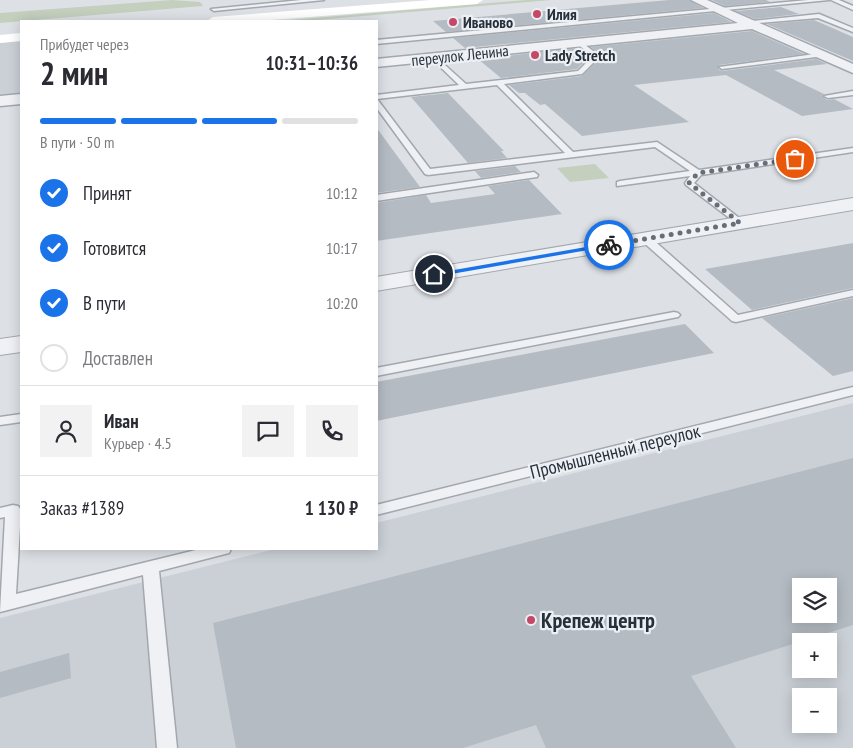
<!DOCTYPE html>
<html lang="ru">
<meta charset="utf-8">
<style>
:root{--surface:#fff;--page:#f2f2f3;--text:#2b2b33;--muted:#7c7c81;--line:#e1e1e2;--accent:#1a73e8}
body{margin:0;font-family:"PT Sans Narrow",sans-serif;background:var(--page);color:var(--text);height:100vh;display:flex;flex-direction:column;font-size:19px;white-space:nowrap}
*{box-sizing:border-box;margin:0}
p{font-size:16px;color:var(--muted)}
.icon{flex:none;width:28px;height:28px;fill:none;stroke:currentColor;stroke-width:2;stroke-linecap:round;stroke-linejoin:round}
.map{position:relative;flex:1;overflow:hidden}
.drawer{position:absolute;left:20px;top:20px;width:358px;height:530px;display:flex;flex-direction:column;background:var(--surface);border-radius:0px;box-shadow:0 2px 12px #0003}
.drawer>*{flex:none}
.controls{position:absolute;left:792px;top:578px;display:grid;gap:10px}
.controls a{display:grid;place-items:center;width:45px;height:45px;border-radius:0px;background:var(--surface);box-shadow:0 2px 12px #0003;font-size:25px}
.pin{position:absolute;display:grid;place-items:center;width:42px;height:42px;color:#fff;margin:-21px;border:2px solid #fff;border-radius:50%;box-shadow:0 1px 5px #0007}
.courier{position:absolute;display:grid;place-items:center;width:50px;height:50px;margin:-25px;border:4px solid #1a73e8;border-radius:50%;background:#fff;color:#222;box-shadow:0 1px 6px #0007}
.summary em{font-style:normal;font-weight:700}
.summary div{display:flex;flex-direction:column-reverse}
.summary{display:flex;align-items:center;justify-content:space-between;height:85px;padding:0 20px}
h1{font-size:32px;font-weight:700;line-height:38px}
.bar{display:grid;grid-template-columns:repeat(4,1fr);gap:8px 5px;align-content:center;height:60px;padding:0 20px}
.bar i{height:6px;border-radius:4px;background:var(--line)}
.bar .selected{background:var(--accent)}
.bar p{grid-column:span 4}
.line{display:flex;align-items:center;gap:12px;padding:0 20px;border-top:1px solid var(--line)}
.line div{flex:1}
.round{display:grid;place-items:center;flex:none;width:52px;height:52px;border-radius:0px;background:var(--page)}
ol{padding:0 20px;list-style:none}
li{display:flex;align-items:center;gap:15px;height:55px}
li p{margin-inline-start:auto}
li .icon{padding:5px;border-radius:50%;background:var(--accent);color:#fff;stroke-width:4}
li:last-child{color:var(--muted)}
li i{width:28px;height:28px;border:2px solid var(--line);border-radius:50%}
.map>svg:first-child{display:block}
.built{fill:#cbd0d7;fill-rule:evenodd}
.green{fill:#c4cfbe}
.building{fill:#b4bbc2;fill-rule:evenodd}
.lines{fill:none;stroke-linecap:round;stroke-linejoin:round}
.service-casing{stroke:#a3a8af;stroke-width:3}
.minor-casing{stroke:#a3a8af;stroke-width:3}
.tertiary-casing{stroke:#a3a8af;stroke-width:2}
.service{fill:#eff1f4;fill-rule:evenodd}
.minor{fill:#eff1f4;fill-rule:evenodd}
.tertiary{fill:#eff1f4;fill-rule:evenodd}
.secondary{fill:#fff;fill-rule:evenodd}
.route{fill:#1a73e8}
.done{stroke:#676e77;stroke-width:5;stroke-dasharray:0 9}
.poi-dot{fill:#c54866;stroke:#ecf0f4;stroke-width:2}
.labels{text-anchor:middle;stroke-width:4.5;stroke-linejoin:round;paint-order:stroke}
.far-poi-label{font-size:16px;font-weight:bold;fill:#27303b;stroke:#ecf0f4;text-anchor:start}
.far-street-label{font-size:16px;fill:#27303b;stroke:#ecf0f4}
.street-label{font-size:19px;fill:#27303b;stroke:#ecf0f4}
.near-poi-label{font-size:22px;font-weight:bold;fill:#27303b;stroke:#ecf0f4;text-anchor:start}
</style>
<div class="map">
<svg width="853" height="748" viewBox="0 0 853 748">
<rect width="100%" height="100%" fill="#dde1e6"/>
<path class="built" d="M21,41V93L0,95V43Z
M853,403V748H0V618L275,549H376V523ZM801,586H829V614H801ZM801,641H829V669H801ZM801,696H829V724H801Z"/>
<path class="green" d="M172,0L200,2L203,6L0,23V13Z
M526,0H551L305,21H279Z
M595,164L609,178L570,182L557,168Z"/>
<path class="building" d="M669,0H689L703,8L446,32L433,21Z
M712,0H766L770,2L725,6Z
M781,7L799,14L755,19L736,11Z
M714,13L731,22L465,48L453,38Z
M814,20L853,37V61L767,24Z
M752,31L804,54L719,65L718,69L722,71L816,59L827,64L774,70L824,94L822,96L827,100L834,99L853,109L802,116L726,75L634,85L689,122L582,136L545,104L540,105L525,93H519L509,85L582,76L602,56L591,47Z
M580,48L590,56L577,69L501,78L478,59Z
M448,93L504,151H501L507,158L468,163L411,97Z
M376,127L420,187L376,193Z
M515,166L521,172L481,178L475,171Z
M529,180L562,214L376,241V203L426,195L431,203L495,194L488,186Z
M853,243V288L752,310L705,269Z
M853,298V371L833,376L762,318Z
M685,324L714,353L376,421V382Z
M853,458V625L691,676L736,748H546L536,725L463,748H236L213,623ZM801,586H829V614H801Z
M69,653L71,678L0,698V672Z"/>
<g class="lines">
<g class="service-casing">
<path id="service" d="M301,0H324L214,11L211,9Z
M808,0H829L376,44V40Z
M831,0H839L853,6V10Z
M819,14L853,28V32L818,18L747,24L744,22Z
M577,42H581L600,56L582,74L504,84L573,152L657,142L699,170L853,148V152L701,175L694,183L743,221L745,223L740,226L686,185L685,183L690,176L617,186V182L620,181L690,171L655,147L428,175L425,174L376,107V95L459,85L432,59V57H436L466,84L578,71L593,56L577,44ZM497,85L565,153L430,169L377,99Z
M822,53L824,54V56L722,69L719,67Z
M853,91V95L828,98L824,96Z
M534,172L538,175L537,177L376,201V195Z
M646,236L650,237L738,315L853,290V296L736,322L732,321L642,241V237Z
M674,312L678,313L680,315L678,317L376,376V368Z
M853,387V395L376,515V505Z
M21,414V422L0,425V417Z
M13,505L18,506L21,510L16,594L200,549H231L229,553L159,571L177,748H157L143,575L0,612L5,517L0,518V508Z"/>
</g>
<g class="minor-casing">
<path id="minor" d="M691,0H707L853,64V73L752,29L376,67V59L738,23Z
M21,94V104L0,106V96Z"/>
</g>
<g class="tertiary-casing">
<path id="tertiary" d="M853,198V210L376,291V277Z
M21,336V352L0,355V339Z"/>
</g>
<use href="#service" class="service"/>
<use href="#minor" class="minor"/>
<use href="#tertiary" class="tertiary"/>
<path class="secondary" d="M431,0H483L477,4L258,21H207L213,17Z
M21,33V41L0,43V35Z"/>
</g>
<path class="route" d="M609,243L611,246L434,277L431,274Z"/>
<g class="lines">
<path class="done" d="M609,245L740,223L689,183L698,173L795,159"/>
</g>
<g class="poi-dot">
<circle cx="537" cy="14" r="5"/>
<circle cx="453" cy="22" r="5"/>
<circle cx="535" cy="55" r="5"/>
<circle cx="531" cy="620" r="5"/>
</g>
<g class="labels">
<g class="far-poi-label">
<text x="547" y="20">Илия</text>
<text x="463" y="28">Иваново</text>
<text x="545" y="61">Lady Stretch</text>
</g>
<g class="far-street-label">
<text transform="translate(460 55) rotate(-6)" y="6">переулок Ленина</text>
</g>
<g class="street-label">
<text transform="translate(615 451) rotate(-14)" y="7">Промышленный переулок</text>
</g>
<g class="near-poi-label">
<text x="541" y="628">Крепеж центр</text>
</g>
</g>
</svg>
<div class="controls">
<a><svg class="icon" aria-label="layers" viewBox="0 0 24 24"><path d="M12 4l9 5-9 5-9-5zM3 14l9 5 9-5"/></svg></a>
<a>+</a>
<a>−</a>
</div>
<div class="pin" style="left:795px;top:159px;background:#ea580c"><svg class="icon" aria-label="bag" viewBox="0 0 24 24"><path d="M5 8h14l-1 12H6zM9 8a3 3 0 0 1 6 0"/></svg></div>
<div class="pin" style="left:434px;top:274px;background:#1f2937"><svg class="icon" aria-label="home" viewBox="0 0 24 24"><path d="M3 11l9-7 9 7M6 9v11h12V9"/></svg></div>
<div class="courier" style="left:609px;top:245px"><svg class="icon" aria-label="bike" viewBox="0 0 24 24"><circle cx="6" cy="16" r="4"/><circle cx="18" cy="16" r="4"/><path d="M6 16l4-8h5l3 8M10 8l3 8H6M13 5h3"/></svg></div>
<section class="drawer">
<div class="summary"><div><h1>2 мин</h1><p>Прибудет через</p></div><em>10:31–10:36</em></div>
<div class="bar"><i class="selected"></i><i class="selected"></i><i class="selected"></i><i></i><p>В пути · 50 m</p></div>
<ol>
<li><svg class="icon" aria-label="check" viewBox="0 0 24 24"><path d="M5 12l5 5 9-10"/></svg>Принят<p>10:12</p></li>
<li><svg class="icon" aria-label="check" viewBox="0 0 24 24"><path d="M5 12l5 5 9-10"/></svg>Готовится<p>10:17</p></li>
<li><svg class="icon" aria-label="check" viewBox="0 0 24 24"><path d="M5 12l5 5 9-10"/></svg>В пути<p>10:20</p></li>
<li><i></i>Доставлен</li>
</ol>
<div class="line" style="height:90px"><a class="round"><svg class="icon" aria-label="person" viewBox="0 0 24 24"><circle cx="12" cy="8" r="4"/><path d="M4 21q1-7 8-7t8 7"/></svg></a><div><b>Иван</b><p>Курьер · 4.5</p></div><a class="round"><svg class="icon" aria-label="chat" viewBox="0 0 24 24"><path d="M4 5h16v11H9l-5 4z"/></svg></a><a class="round"><svg class="icon" aria-label="phone" viewBox="0 0 24 24"><path d="M5 4h4l2 5-3 2q2 4 5 5l2-3 5 2v4C11 20 4 13 5 4z"/></svg></a></div>
<div class="line" style="height:65px"><div>Заказ #1389</div><b>1 130 ₽</b></div>
</section>
</div>
